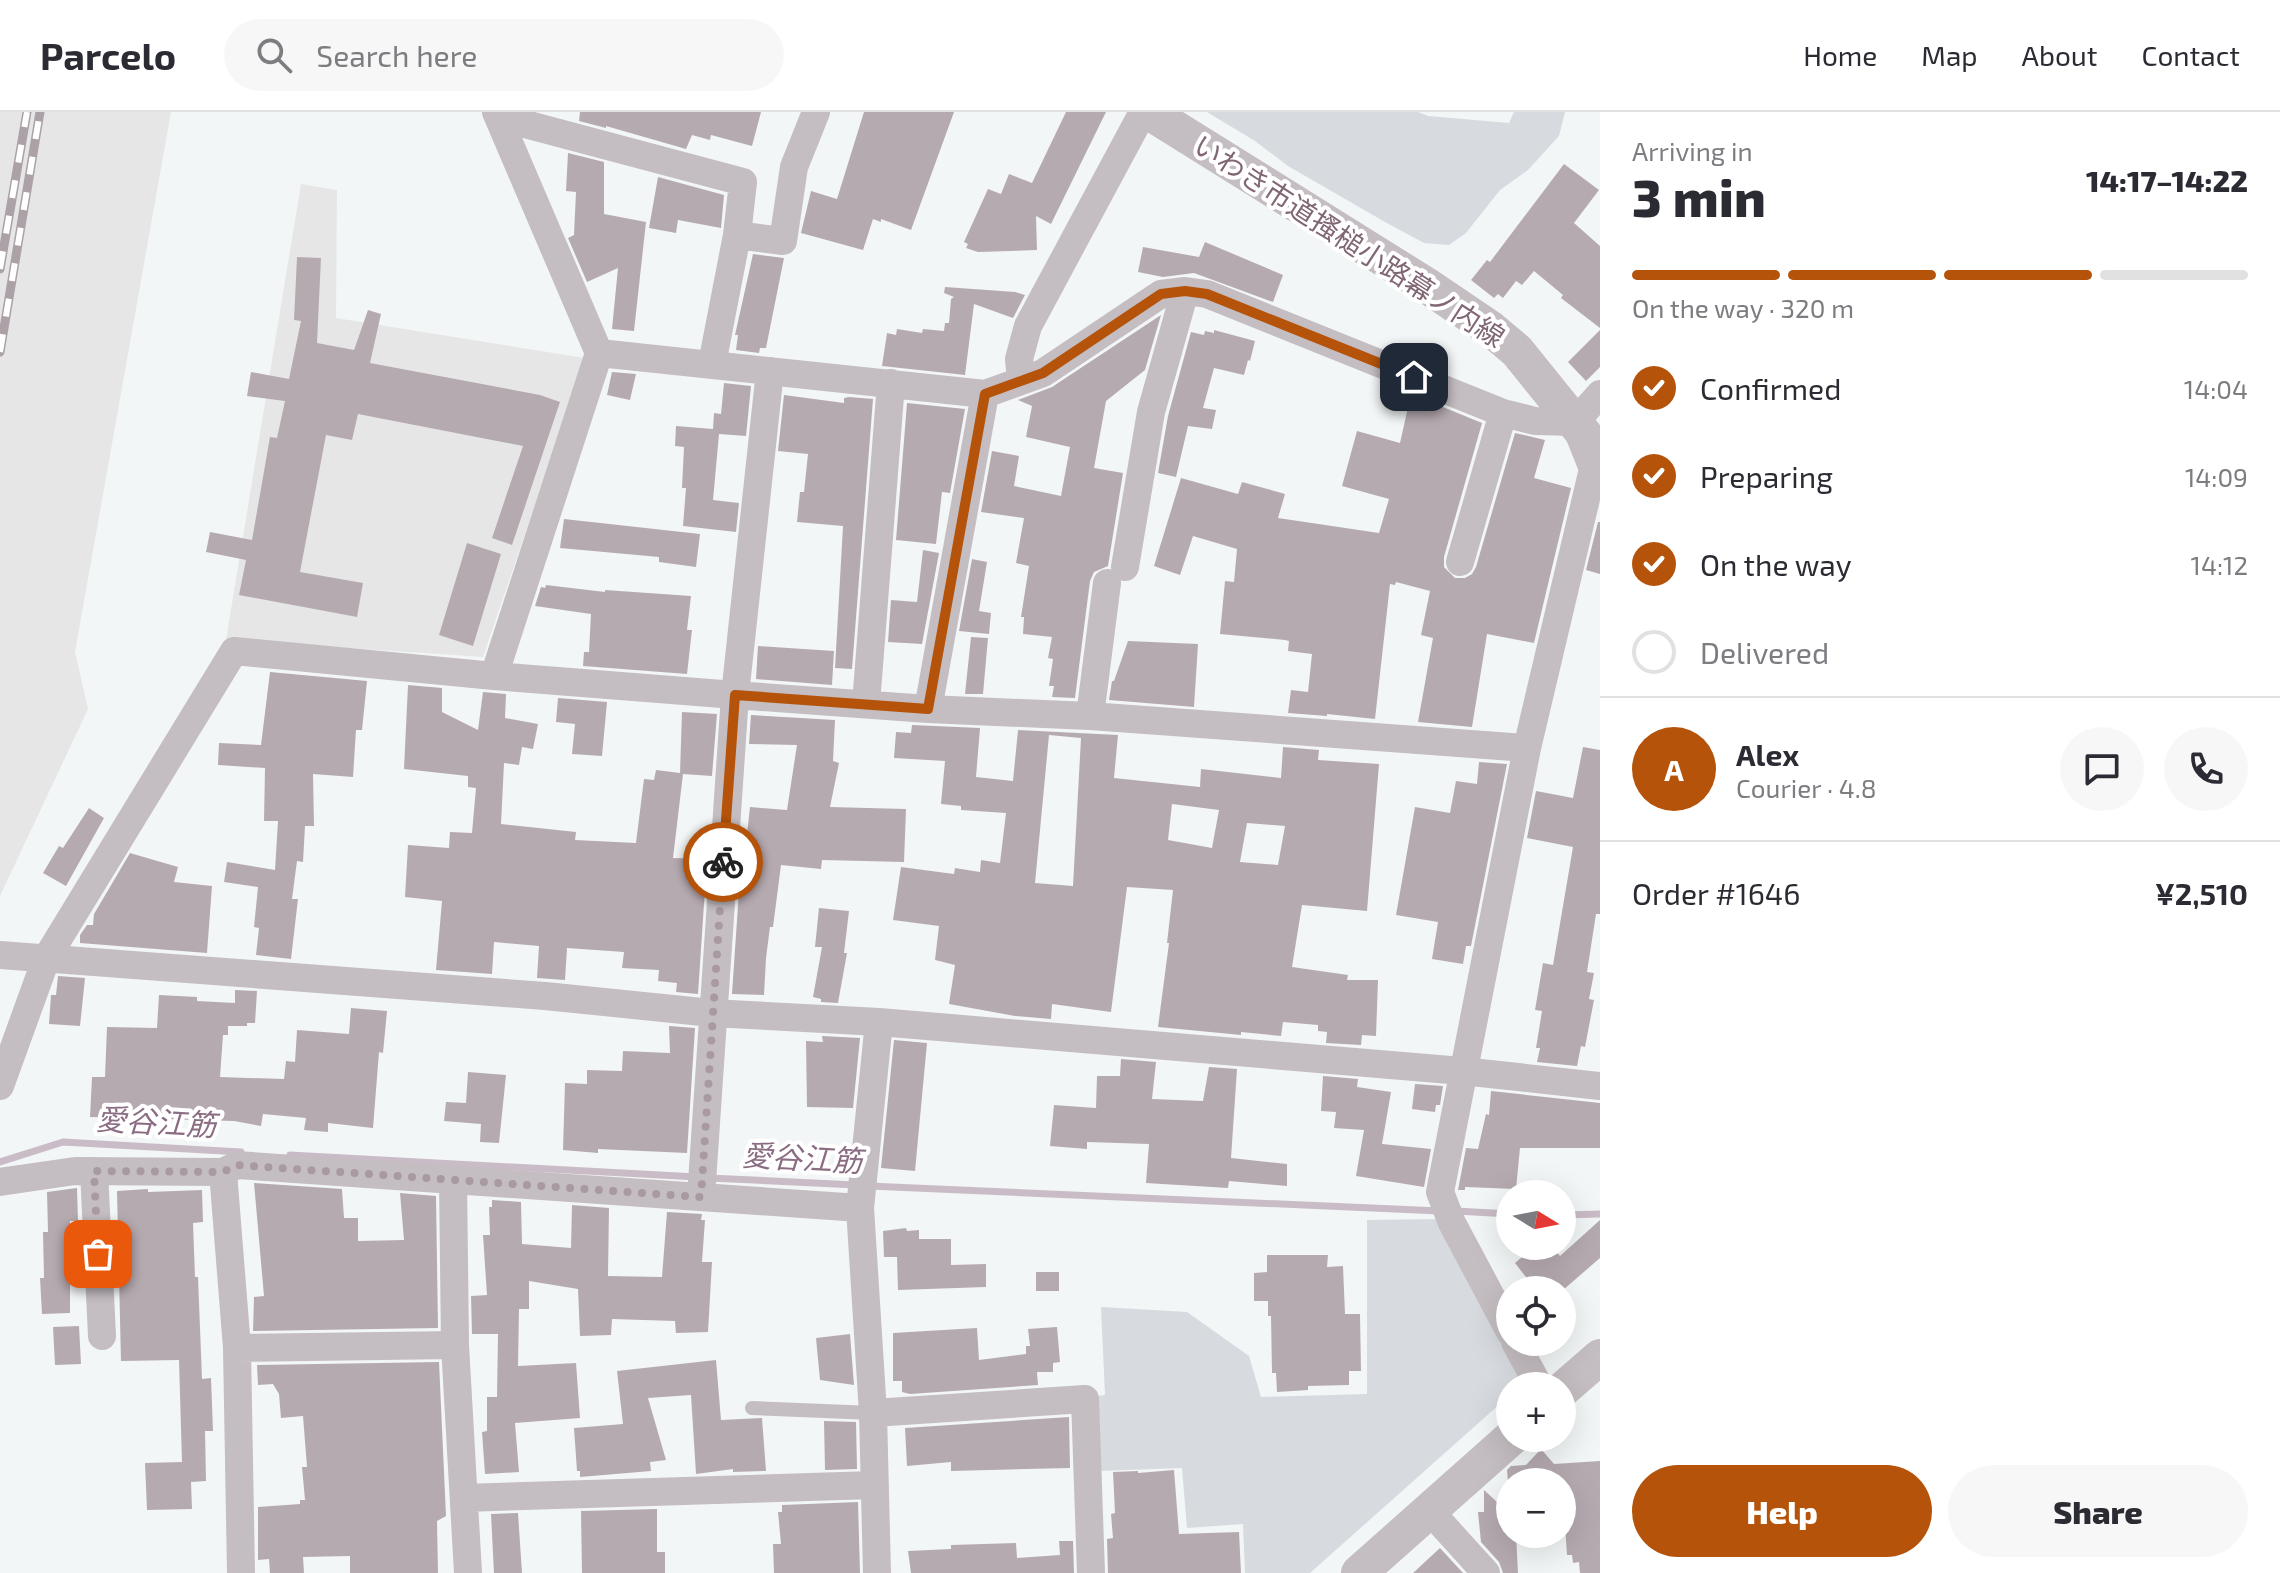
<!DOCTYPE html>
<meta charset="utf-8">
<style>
:root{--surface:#fff;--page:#f7f7f7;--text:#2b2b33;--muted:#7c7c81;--line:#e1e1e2;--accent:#b45309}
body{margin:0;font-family:"Exo 2","Noto Sans JP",sans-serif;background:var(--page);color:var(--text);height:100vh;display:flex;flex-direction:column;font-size:30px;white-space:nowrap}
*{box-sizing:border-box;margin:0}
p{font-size:26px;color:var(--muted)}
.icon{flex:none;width:44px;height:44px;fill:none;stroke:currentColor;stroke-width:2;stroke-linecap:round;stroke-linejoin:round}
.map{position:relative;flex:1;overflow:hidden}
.panel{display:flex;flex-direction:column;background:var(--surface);width:680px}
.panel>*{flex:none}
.needle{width:52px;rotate:100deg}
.fabs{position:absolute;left:1496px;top:1068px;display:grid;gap:16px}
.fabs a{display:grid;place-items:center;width:80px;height:80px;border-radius:50%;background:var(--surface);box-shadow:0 8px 32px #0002;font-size:40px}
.pin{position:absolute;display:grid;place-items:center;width:68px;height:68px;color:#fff;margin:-34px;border-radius:16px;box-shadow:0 4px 12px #0006}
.courier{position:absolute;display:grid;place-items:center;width:80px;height:80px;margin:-40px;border:6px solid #b45309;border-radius:50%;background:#fff;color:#222;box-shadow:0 2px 10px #0007}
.overview em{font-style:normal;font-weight:800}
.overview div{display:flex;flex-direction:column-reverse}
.overview{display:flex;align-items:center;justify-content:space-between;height:136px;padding:0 32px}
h1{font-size:52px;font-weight:800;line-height:60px}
.bar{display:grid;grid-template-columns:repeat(4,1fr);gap:12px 8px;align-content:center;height:96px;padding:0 32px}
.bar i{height:10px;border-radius:6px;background:var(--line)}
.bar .selected{background:var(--accent)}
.bar p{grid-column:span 4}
.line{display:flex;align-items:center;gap:20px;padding:0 32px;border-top:2px solid var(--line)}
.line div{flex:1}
.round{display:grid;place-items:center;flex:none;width:84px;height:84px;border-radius:42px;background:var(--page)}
ol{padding:0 32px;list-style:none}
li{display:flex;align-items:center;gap:24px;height:88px}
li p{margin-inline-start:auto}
li .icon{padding:8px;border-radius:50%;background:var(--accent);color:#fff;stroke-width:4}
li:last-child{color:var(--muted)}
li i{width:44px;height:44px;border:4px solid var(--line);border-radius:50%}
.button{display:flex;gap:16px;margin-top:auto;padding:16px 32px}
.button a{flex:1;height:92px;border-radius:48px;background:var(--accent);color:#fff;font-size:32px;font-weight:800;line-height:92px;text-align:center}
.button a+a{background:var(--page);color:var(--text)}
header{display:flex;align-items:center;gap:48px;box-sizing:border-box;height:112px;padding:0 40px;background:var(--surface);border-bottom:2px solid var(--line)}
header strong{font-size:38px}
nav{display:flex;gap:44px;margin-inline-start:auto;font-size:28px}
.search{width:560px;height:72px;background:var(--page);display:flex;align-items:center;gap:20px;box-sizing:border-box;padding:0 28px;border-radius:44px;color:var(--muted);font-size:30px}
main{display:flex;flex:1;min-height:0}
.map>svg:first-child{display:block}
.built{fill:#e6e6e7}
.green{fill:#d7dadf}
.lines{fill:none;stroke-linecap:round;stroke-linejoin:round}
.stream{stroke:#cabcc6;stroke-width:7}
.building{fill:#b6aab1;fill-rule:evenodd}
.service{stroke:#c4bdc1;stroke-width:14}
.minor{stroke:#c4bdc1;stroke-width:28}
.tertiary{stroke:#c4bdc1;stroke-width:36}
.rail-casing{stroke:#aba1a6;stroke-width:9}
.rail{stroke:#fff;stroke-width:6;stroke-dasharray:18;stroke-linecap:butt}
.done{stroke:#a999a2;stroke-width:8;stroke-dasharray:0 14.4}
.route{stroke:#b45309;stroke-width:10}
.labels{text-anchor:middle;stroke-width:8;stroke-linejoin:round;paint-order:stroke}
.street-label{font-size:28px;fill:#816775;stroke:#fff}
.water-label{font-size:30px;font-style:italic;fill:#8b6d83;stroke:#fff}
</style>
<header>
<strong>Parcelo</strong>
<div class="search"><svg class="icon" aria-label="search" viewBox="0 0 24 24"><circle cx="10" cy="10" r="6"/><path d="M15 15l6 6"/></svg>Search here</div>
<nav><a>Home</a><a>Map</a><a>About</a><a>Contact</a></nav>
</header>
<main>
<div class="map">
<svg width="1600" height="1461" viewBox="0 0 1600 1461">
<rect width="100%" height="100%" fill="#f3f6f6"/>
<path class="built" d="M0,0H171L75,540L88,597L0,784Z
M301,72L337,78L336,206L585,246L483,545L226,528Z"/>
<path class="green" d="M1207,0H1418L1428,4L1509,11L1514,0H1565L1559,24L1528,58L1500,78L1466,121L1449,133L1424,131L1385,110L1288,54L1255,29Z
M1440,1107L1529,1265L1520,1274H1510V1283L1310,1461H1245L1243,1412L1187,1416L1182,1356L1099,1359L1096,1284L1105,1283L1101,1195L1187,1200L1249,1244L1261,1285L1367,1282V1108Z"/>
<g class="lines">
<path class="stream" d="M290,1043L697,1065
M0,1050L63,1030L241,1040
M709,1066L856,1073
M869,1074L1440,1099
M1456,1099L1510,1102
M1562,1103L1600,1102"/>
</g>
<path class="building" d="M580,0H761L752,34L711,23L710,28L692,23L686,37L606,14V16L579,9Z
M864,0H954L911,118L881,107V110L873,107L863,138L801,121L811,79L837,87Z
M1066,0H1106L1051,112L1036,104L1037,138L978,140L966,136L968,132L964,130L988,77L1001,82L1009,62L1032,71Z
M568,41L604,50V102L646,110L634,219L612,217L618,156L587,170L568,126L574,123L576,80L566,79Z
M1564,52L1599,78L1574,111L1600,134V216L1561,186L1563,183L1534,159L1522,173L1516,169L1503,186L1498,182L1494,186L1471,168L1487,148L1490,150Z
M658,65L724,83L721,116L678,108L676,121L649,116Z
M1205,130L1283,163L1273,190L1194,161L1163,165L1138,160L1143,135L1199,145Z
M753,142L784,146L766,236H760L759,241L736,238L738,223H735Z
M297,145L321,146L317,231L354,238L368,198L381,202L370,251L540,283L560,290L512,433L492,426L523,334L358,302L352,328L326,323L300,460L363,471L357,505L239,483L246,448L206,440L210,420L252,428L270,325L277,326L285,289L247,284L251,260L289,267L301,209L294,208Z
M945,175L1015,180L1025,183L1013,206L974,192L965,263L882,254L887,221L896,223L897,217L922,221L923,217L944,219L945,211H949L951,187L954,185L944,181Z
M1161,203L1145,258L1106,289L1094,356L1123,361L1108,454L1094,460L1090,469L1075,586L1052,585L1054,574H1049L1053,547L1048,546L1052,525L1023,522L1024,505H1021L1029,454L1016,451L1024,406L981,400L992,339L1019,344L1014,374L1061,384L1070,335L1026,325L1032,294L1018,288L1052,275Z
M1214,218L1255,229L1250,249L1248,248L1244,263L1214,256L1203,296L1216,298L1212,317L1188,314L1176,365L1158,361L1168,304L1191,220L1204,223L1205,219L1214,221Z
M1600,218V255L1586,269L1568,250Z
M612,260L636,262L630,288L607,283Z
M724,271L751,274L746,324L719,322L713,388L739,391L736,420L683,414L686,376H682L684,335L675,334L676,314L713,317L714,301L721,302Z
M1411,282L1482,311L1444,445V455L1455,466H1465L1472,462L1476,455L1515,321L1545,328L1534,366L1571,376L1534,531L1487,522L1472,615L1418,610L1433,526L1421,523L1430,479L1396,470L1395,473L1390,472L1375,607L1327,602V604L1288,601L1291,578L1308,580L1312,542L1288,539L1289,529L1285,528L1220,522L1225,469L1234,470L1237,437L1193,424L1180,463L1154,454L1181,366L1238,382L1242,370L1285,382L1278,406L1379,421L1389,387L1342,374L1357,319L1400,331Z
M784,283L844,291V286L849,285L873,287L852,557L835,556L843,414L797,410L800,380H804L808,342L778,339Z
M907,291L965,297L950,381L942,380L936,432L896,428Z
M564,407L700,422L696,455L659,450V445L560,436Z
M1598,410H1600V462L1586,458Z
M467,431L501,442L473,534L439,523Z
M923,438L939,441L922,532L888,530L891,488L917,490Z
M972,447L987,450L979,499L991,501L989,522L959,519Z
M546,473L605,480V478L691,484L687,518H692L687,562L583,554L584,540H589L591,502L535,494L541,475L545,476Z
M971,525L988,526L983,582H965Z
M1128,529L1198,532L1194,595L1109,588L1112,569H1114Z
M758,534L834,539L832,573L756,567Z
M270,560L367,569L362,618H356L353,665L313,662L314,714H305L303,750L297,749L292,787H298L291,847L256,843L259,816L254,815L258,775L224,770L227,750L275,758L278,709H264L265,656L218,653L219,631L261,633Z
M408,573L442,576V600L478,618L483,580L506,582L505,606L538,612L533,637L522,635L519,653L504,651L501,712L576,720L575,728L636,731L644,667L654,668L656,658L680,661L682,600L717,602L712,664L683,662L673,746L707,747L698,882L676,880L677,871L658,869L659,858L622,856L624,840L567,836L565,868L537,866L539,834L494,830L492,862L436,858L442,789L405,785L408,733L449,736L450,720L472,721L476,676L468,675V664L404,657Z
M558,586L607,590L602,644L572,642L575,612L556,610Z
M751,603L835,608L833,649L839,651L830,695L906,697L904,750L822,748L821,757L781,753L773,815H770L766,846L764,883L732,882L741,749H744L750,695L787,698L797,633L749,632Z
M912,613L980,616L976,665L1013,669L1018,618L1118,623L1114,666L1200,675L1201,657L1281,666L1283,635L1319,638L1318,648L1379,652L1367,799L1302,793L1292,855L1348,863L1347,868H1378L1376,924L1362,923L1361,933L1326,931L1327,920L1318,919V913L1283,910L1281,924L1241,920V923L1158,915L1169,831H1167L1173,778L1127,775L1111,900L1052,892L1051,907L1015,904L949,892L955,853L935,848L939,814L893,808L901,755L954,762L955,756L980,760L981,748L1000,751L1006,701L961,698V694L941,692L945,649L894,646L896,620L911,621ZM1049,623L1081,626L1073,774L1035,771ZM1172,692L1219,698L1212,736L1168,728ZM1247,711L1285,714L1278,753L1240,750Z
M1583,635L1600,638V802H1596L1587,860L1594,861L1589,887L1594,888L1585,935L1581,934L1577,954L1537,950L1540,936H1536L1542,899L1535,898L1543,851L1553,853L1573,735L1527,726L1536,679L1573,686Z
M1479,650L1507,652L1471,834H1466L1463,852L1432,847L1438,810L1396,803L1415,695L1450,701L1456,669L1477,672Z
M89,696L104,706L66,774L43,761L59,734L63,736Z
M130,741L178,755L174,770L212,774L207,841L80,831V823L87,813H93L94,802Z
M819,796L849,799L844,841H847L838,891L821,890V887L813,885L822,835H815Z
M58,864L85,866L80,914L49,912L51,883H56Z
M235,878L257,879L255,911H247V914H228V923H223L220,965L284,967L286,949L295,950L297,918L349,922L351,896L387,899L383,941L379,940L373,1016L328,1011V1020L304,1018L306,1006L263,1002L261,1014L234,1009L90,1005L92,965H105L107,915L157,916L159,883L197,885V889L235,891Z
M669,914L695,916L687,1041L598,1037V1041L563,1038L565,971L587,972V958L622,959L623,939L670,941Z
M822,924L860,926L853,996L807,995L806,929L823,930Z
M894,928L927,931L915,1059L881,1056Z
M1121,947L1156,950L1152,987L1203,989L1209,955L1237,957L1231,1046L1287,1052V1074L1229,1069L1228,1076L1146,1071L1149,1032L1087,1030V1037L1050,1034L1054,993L1096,996L1097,964H1120Z
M468,960L506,963L499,1031L480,1030L481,1012L444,1009L446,990L466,991Z
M1323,964L1358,967L1357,975L1391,980L1382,1032L1431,1037L1424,1075L1356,1064L1364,1018L1334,1016L1336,1000L1321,999Z
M1415,972L1443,974L1440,993H1436L1435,1000L1412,997Z
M1491,979L1600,991V1036H1520L1516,1077L1465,1075V1078H1458L1466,1036L1478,1037L1486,1002L1489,1003Z
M254,1071L342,1077L344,1106H358V1129L404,1128L400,1081L436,1084L438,1216L253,1219L254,1185L264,1184Z
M77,1076L78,1109H70V1201L42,1202L40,1166H44L43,1120H48L47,1080Z
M148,1077V1080L202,1078L203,1110L193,1111L195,1165H198L202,1267L211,1266L213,1319H205L206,1369L191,1370L192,1397L147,1398L145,1351L182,1350L179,1248L121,1249L117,1079Z
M492,1088L521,1090L522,1132L571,1136L572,1093L609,1096L608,1164L662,1165L667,1100L702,1102L701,1108H705L702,1150H712L708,1220L676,1221L675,1209L612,1207L611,1223L580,1224L578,1177L529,1169V1197H519L518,1254L576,1251L580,1306L515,1311L519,1360L485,1362L482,1320L487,1319V1285H497L498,1222H472L471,1184L487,1183L483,1123H490L489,1095H492Z
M1600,1108V1146L1563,1178H1536L1515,1151L1535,1134H1551L1560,1144Z
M906,1116L907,1119L919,1118V1127H951V1153L986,1152V1175L898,1178L897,1145H884L883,1119Z
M1267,1143H1328L1327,1155L1343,1154L1345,1202H1360L1361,1259H1349V1273L1308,1274V1278L1277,1280L1276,1261H1272L1271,1204H1268V1189H1254V1161L1267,1160Z
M1036,1160H1059V1179H1036Z
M79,1214L81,1252L55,1253L53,1215Z
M1057,1215L1060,1250L1053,1251V1260H1037L1038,1273L910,1282L902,1280V1269H893V1221L977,1216L979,1248L1026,1242V1234H1030L1028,1217Z
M850,1222L854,1273L820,1268L816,1226Z
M716,1248L721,1308L762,1306L766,1359L733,1360V1357L696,1362L691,1283L648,1286L666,1348L650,1350L651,1359L580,1365V1359H577L574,1316L623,1312L617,1259Z
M439,1250L446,1404L437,1409L438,1461H350V1444L303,1445L304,1461H270L269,1447L258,1448V1395L300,1392V1388H305L302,1355H307L303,1304L281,1306L279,1282L273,1272L258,1273L257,1253Z
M1069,1305L1070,1356L951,1359V1350L907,1354L905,1316Z
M824,1309L856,1310L857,1357L825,1358Z
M1541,1337L1554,1352L1600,1349V1461H1580L1579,1450L1573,1451L1572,1443H1567L1562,1370H1508L1507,1358L1511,1354L1526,1353Z
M1174,1358L1179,1422L1239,1420L1241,1461H1108L1107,1427L1113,1426L1111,1402L1115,1401L1113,1360L1138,1359V1361Z
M1484,1378L1510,1402V1422H1516L1518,1461H1503L1499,1450L1481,1430L1478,1400H1484Z
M858,1390L860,1461H774L773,1432H781L778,1400H782V1393Z
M657,1397V1440H665V1461H582L581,1399Z
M518,1401L522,1461H494L491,1402Z
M1059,1429H1073L1074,1461H911L908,1439L951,1437V1433L1016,1431L1017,1446L1060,1443Z
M1440,1436L1463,1461H1413Z"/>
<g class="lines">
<path class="service" d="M752,1296L873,1301"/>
<path class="minor" d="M499,5L743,70L737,123L712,252
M737,123L783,129L794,55L816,0
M599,241L985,282L1043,261L1161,182L1185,179L1207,182L1503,301L1535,309L1575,310
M1021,269L1019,247L1028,214L1143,0
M1575,310L1600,282
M1460,450L1503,301
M1125,455L1151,300L1185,179
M494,564L599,241L496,0
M866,592L891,271
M928,597L985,282
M1090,604L1107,471
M0,843L545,884L712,901L879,910L1462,959L1600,974
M0,974L46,847L234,539L494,564L735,583L928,597L1090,604L1527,636
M94,1059L102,1224
M223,1060L237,1236L241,1461
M453,1068L455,1233L468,1461
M0,1070L75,1059L223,1060L237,1053L860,1096
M701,1085L735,583L770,259
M1510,1220L1452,1111L1440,1080L1527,636L1593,357L1579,322
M1515,1230L1539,1274
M237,1236L455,1233
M873,1301L1085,1287L1091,1461
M464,1386L874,1373
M1429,1398L1486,1461
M877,1461L873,1301L860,1096L879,910"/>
<path class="tertiary" d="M1149,0L1426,173L1491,217L1517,239L1600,342
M1562,1278L1600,1245
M1359,1461L1511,1326"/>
<g class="rail-casing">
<path id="rail" d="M0,157L27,0
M0,240L40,0"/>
</g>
<use href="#rail" class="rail"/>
</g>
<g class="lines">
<path class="done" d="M98,1142L94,1059L223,1060L237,1053L701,1085L723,750"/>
<path class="route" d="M723,750L735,583L928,597L985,282L1043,261L1161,182L1185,179L1207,182L1414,265"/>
</g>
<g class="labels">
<g class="street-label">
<text transform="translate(1349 129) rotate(33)" y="10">いわき市道搔槌小路幕ノ内線</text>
</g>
<g class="water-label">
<text transform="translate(156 1011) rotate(3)" y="10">愛谷江筋</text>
<text transform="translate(802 1047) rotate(3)" y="10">愛谷江筋</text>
</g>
</g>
</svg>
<div class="fabs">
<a><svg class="needle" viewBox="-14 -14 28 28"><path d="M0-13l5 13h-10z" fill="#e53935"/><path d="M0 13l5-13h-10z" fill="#7c7c81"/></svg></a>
<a><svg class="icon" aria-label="locate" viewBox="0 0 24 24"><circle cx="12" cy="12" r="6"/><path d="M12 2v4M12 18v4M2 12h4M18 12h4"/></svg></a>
<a>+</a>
<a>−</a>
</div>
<div class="pin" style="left:98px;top:1142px;background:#ea580c"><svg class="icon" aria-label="bag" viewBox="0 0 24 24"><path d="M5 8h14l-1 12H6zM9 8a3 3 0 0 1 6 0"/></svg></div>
<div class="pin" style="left:1414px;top:265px;background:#1f2937"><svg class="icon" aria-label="home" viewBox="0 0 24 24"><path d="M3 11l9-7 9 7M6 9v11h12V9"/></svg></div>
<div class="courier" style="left:723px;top:750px"><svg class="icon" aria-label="bike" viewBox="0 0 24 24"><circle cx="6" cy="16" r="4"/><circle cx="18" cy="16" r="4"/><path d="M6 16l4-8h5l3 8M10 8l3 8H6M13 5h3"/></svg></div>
</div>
<section class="panel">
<div class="overview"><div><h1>3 min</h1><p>Arriving in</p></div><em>14:17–14:22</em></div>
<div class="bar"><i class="selected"></i><i class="selected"></i><i class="selected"></i><i></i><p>On the way · 320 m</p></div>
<ol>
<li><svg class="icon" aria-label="check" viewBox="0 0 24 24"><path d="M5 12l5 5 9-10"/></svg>Confirmed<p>14:04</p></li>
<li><svg class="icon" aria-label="check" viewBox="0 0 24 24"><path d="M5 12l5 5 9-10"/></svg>Preparing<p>14:09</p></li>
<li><svg class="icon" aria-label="check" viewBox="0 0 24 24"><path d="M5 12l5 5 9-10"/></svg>On the way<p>14:12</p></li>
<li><i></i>Delivered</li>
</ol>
<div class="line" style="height:144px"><b class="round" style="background:var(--accent);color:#fff">A</b><div><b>Alex</b><p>Courier · 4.8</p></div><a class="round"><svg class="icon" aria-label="chat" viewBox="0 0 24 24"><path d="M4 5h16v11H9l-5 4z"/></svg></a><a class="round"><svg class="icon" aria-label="phone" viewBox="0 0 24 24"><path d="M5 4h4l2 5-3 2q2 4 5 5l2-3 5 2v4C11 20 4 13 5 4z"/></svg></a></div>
<div class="line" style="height:104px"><div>Order #1646</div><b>¥2,510</b></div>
<div class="button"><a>Help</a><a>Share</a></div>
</section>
</main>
